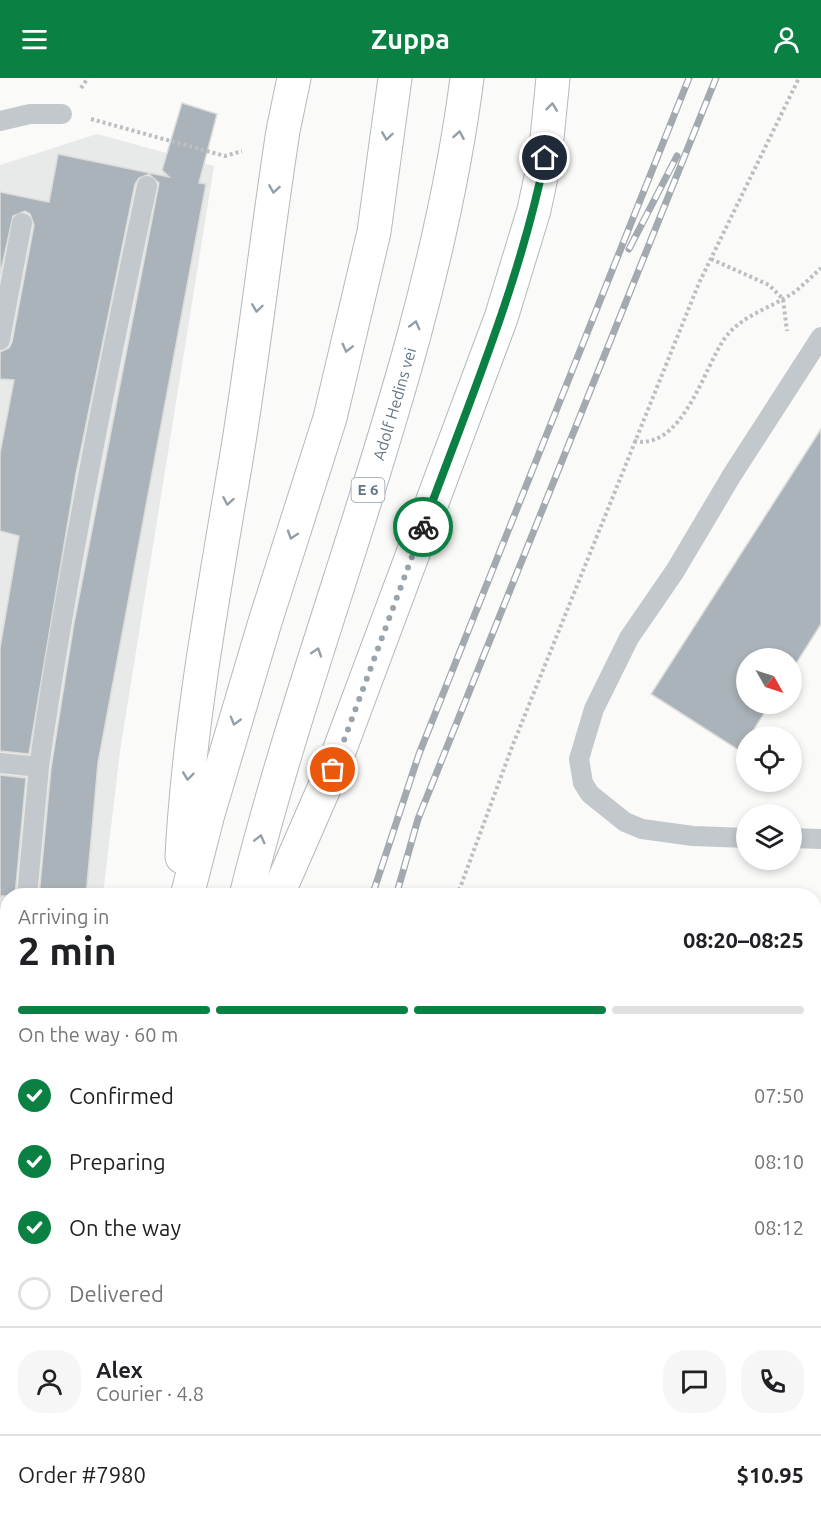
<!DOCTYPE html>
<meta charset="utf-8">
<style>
:root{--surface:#fff;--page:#f6f6f6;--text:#202124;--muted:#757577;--line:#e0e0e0;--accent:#0b8043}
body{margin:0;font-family:Ubuntu,sans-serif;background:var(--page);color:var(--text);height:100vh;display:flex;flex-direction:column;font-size:22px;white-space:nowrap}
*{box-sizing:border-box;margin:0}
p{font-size:20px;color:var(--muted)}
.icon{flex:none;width:33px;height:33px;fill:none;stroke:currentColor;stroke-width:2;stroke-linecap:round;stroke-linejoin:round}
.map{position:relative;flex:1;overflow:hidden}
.sheet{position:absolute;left:0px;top:810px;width:822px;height:638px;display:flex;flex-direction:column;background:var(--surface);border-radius:24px 24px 0 0;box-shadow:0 3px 9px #0003}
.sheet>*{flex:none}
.needle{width:39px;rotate:129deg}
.buttons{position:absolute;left:736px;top:570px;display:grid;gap:12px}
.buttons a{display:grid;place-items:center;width:66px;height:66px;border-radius:50%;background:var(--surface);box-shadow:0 3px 9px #0003;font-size:30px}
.pin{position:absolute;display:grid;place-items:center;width:51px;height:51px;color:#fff;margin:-26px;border:3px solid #fff;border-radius:50%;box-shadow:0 2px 6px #0007}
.courier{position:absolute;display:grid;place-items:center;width:60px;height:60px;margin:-30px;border:4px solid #0b8043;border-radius:50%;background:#fff;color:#222;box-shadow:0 2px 8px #0007}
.head em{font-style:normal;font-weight:600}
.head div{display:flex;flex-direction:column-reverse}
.head{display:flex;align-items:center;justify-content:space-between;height:102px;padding:0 18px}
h1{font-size:39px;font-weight:600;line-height:45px}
.bar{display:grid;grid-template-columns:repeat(4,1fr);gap:9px 6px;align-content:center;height:72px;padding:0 18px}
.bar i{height:8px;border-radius:4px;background:var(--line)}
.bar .selected{background:var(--accent)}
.bar p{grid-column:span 4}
.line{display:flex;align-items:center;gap:15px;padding:0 18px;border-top:2px solid var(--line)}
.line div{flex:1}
.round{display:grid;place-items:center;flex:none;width:63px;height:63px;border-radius:24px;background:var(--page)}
ol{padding:0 18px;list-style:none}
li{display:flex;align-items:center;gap:18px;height:66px}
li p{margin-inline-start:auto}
li .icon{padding:6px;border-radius:50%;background:var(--accent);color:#fff;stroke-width:4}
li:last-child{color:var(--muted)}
li i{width:33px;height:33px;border:3px solid var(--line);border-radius:50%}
header{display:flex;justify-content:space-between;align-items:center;height:78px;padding:0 18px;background:var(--accent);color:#fff;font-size:27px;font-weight:600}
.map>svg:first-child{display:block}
.built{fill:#e8e9e9}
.green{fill:#dadfd7}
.building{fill:#aab3b9;stroke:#dcdcda;stroke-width:1.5}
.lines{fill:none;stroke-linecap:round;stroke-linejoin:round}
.trunk-casing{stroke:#b4b9bd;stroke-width:35}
.path{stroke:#bbbfc2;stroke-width:4;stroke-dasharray:3 3;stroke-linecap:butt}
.service{stroke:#c3c8cc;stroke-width:20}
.trunk{stroke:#fff;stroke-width:33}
.rail-casing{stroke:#a2aab0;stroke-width:7}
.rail{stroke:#fff;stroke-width:4.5;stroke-dasharray:14;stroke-linecap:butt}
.oneway{stroke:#939fa8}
.done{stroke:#99a4ac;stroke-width:6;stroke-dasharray:0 10.8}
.route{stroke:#0b8043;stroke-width:8}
.labels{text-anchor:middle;stroke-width:6;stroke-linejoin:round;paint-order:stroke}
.shield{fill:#fff;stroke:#939fa8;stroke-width:1.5}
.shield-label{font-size:15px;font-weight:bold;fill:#657683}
.street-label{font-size:16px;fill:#657683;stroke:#fff}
</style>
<header><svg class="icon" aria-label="menu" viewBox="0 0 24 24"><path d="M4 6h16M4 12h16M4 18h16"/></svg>Zuppa<svg class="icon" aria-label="person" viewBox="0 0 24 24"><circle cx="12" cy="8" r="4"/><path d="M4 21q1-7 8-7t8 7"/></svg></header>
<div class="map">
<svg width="821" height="1447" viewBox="0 0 821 1447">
<rect width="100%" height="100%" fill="#fafaf8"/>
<path class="built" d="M97,56L214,88L120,673L103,817L8,818V1160H0V87Z"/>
<path class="green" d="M815,1171L821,1172V1339H814Z"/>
<path class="building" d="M182,25L217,36L199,105L206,106L98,685L86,818H39L51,690L74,545L159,105L149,96L139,100L135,106L76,396L29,676L0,673V570L19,458L0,453V375L14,302L0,301V274L9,270L12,264L34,147L30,136L25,133L13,138L0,197V114L49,124L58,76L169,99L162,92Z
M821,351V546L792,592V580H747V626H770L740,673L651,616Z
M0,697L26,700L15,818H0Z"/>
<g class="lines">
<g class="trunk-casing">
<g id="trunk">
<path d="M182,779C189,645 214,514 236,382C254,273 266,163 283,53L294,0"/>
<path d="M187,818L208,736L265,544L330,340L374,154L395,0"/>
<path id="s1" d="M246,818C314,544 431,281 467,0"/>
<path d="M277,818L332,692L501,240L534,132L545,80L553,0"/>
<path d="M121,1447L122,1440"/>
<path d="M177,1447V1440"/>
</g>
</g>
<path class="path" d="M81,10L88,0
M91,41L225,78L242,73
M711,181L769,207L783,221L787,253
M634,363C683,373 704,289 725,260C741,238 768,231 790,217C801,210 811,199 821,190
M457,818L512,669L699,205L799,0
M814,1250L821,1249
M372,1440V1447
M613,1440L620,1447H625"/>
<path class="service" d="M0,43L30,36H62
M0,262L22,145
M0,685L39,689L27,818
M39,689C67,494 106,301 147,108
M747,760L693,758L642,751L625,744L590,716L583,705L579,681L594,631L629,560L675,493L732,397L821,259
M792,760L821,761
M3,1091L8,1040
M814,1108H821"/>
<use href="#trunk" class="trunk"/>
<g class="rail-casing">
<path id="rail" d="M629,171L677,78
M372,818L419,676L689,0
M396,818L418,741L716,0
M261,1447V1440
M287,1447L288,1440"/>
</g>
<use href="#rail" class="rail"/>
</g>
<defs><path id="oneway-chevron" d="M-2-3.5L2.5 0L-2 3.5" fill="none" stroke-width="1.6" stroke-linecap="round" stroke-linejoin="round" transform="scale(1.5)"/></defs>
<g class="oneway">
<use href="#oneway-chevron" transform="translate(552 29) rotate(-83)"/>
<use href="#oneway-chevron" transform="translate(459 57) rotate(-80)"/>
<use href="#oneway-chevron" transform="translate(387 58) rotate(98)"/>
<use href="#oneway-chevron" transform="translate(274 111) rotate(99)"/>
<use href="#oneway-chevron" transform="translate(257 230) rotate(98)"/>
<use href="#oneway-chevron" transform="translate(415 247) rotate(-75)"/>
<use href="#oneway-chevron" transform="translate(347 270) rotate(104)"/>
<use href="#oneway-chevron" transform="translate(228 423) rotate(100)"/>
<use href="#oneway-chevron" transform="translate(292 457) rotate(108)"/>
<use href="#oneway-chevron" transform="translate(317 574) rotate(-72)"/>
<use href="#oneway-chevron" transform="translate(235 643) rotate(106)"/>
<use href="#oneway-chevron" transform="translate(188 698) rotate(97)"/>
<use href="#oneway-chevron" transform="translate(260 761) rotate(-76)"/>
</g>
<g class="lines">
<path class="done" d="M333,692L423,449"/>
<path class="route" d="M423,449C468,327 519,207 545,80"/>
</g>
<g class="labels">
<rect class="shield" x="351.5" y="400" width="33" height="24" rx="4.5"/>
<g class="shield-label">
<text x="368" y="417">E 6</text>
</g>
<g class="street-label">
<text dy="6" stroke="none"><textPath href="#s1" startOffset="514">Adolf Hedins vei</textPath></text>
</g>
</g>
</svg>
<div class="buttons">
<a><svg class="needle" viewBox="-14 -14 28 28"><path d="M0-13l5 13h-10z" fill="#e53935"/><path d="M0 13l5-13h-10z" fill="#757577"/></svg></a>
<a><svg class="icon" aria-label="locate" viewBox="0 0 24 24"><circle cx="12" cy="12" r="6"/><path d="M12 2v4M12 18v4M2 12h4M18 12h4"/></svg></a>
<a><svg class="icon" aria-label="layers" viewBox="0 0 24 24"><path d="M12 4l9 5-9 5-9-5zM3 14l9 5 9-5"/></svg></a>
</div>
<div class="pin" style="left:333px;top:692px;background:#ea580c"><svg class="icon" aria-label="bag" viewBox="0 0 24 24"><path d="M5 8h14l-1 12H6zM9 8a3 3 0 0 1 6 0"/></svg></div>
<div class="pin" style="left:545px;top:80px;background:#1f2937"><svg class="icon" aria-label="home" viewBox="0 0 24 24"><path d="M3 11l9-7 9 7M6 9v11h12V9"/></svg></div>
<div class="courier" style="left:423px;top:449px"><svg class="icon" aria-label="bike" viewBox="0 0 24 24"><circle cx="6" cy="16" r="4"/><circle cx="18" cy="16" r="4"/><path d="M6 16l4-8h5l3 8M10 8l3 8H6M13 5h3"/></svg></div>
<section class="sheet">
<div class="head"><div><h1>2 min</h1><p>Arriving in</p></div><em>08:20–08:25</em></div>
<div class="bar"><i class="selected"></i><i class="selected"></i><i class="selected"></i><i></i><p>On the way · 60 m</p></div>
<ol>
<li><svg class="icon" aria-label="check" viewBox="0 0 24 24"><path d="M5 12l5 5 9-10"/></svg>Confirmed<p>07:50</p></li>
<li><svg class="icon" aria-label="check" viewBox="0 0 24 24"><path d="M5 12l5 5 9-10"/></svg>Preparing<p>08:10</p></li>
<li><svg class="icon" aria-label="check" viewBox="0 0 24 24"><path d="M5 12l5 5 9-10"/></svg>On the way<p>08:12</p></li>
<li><i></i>Delivered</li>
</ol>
<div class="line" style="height:108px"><a class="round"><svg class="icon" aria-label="person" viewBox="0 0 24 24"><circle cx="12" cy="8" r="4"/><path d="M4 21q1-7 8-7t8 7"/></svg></a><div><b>Alex</b><p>Courier · 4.8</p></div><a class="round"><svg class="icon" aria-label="chat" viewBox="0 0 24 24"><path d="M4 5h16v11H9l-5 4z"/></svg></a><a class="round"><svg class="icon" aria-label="phone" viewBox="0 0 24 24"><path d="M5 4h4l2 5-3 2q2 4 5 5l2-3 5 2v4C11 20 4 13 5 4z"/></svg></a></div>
<div class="line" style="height:78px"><div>Order #7980</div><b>$10.95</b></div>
</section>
</div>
